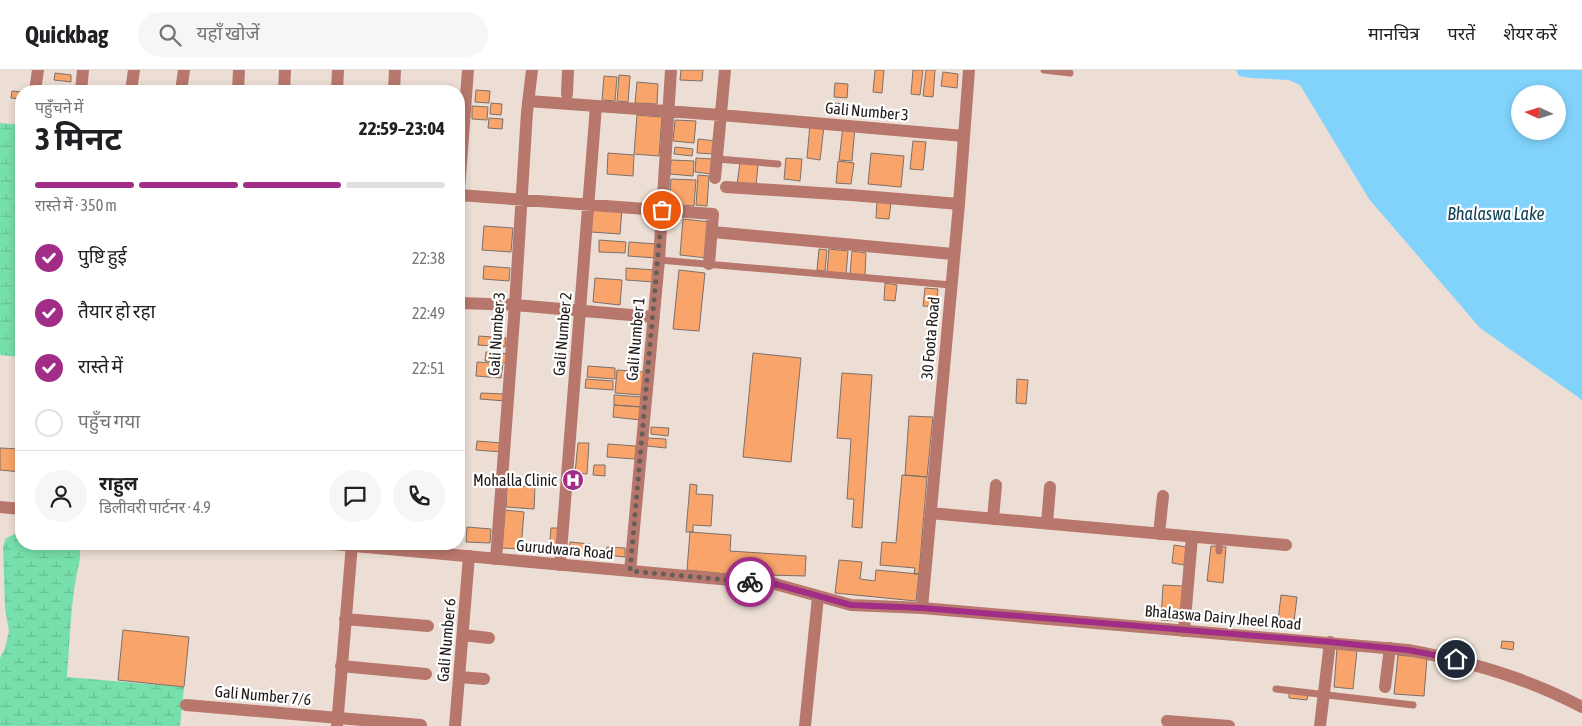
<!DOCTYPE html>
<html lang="hi">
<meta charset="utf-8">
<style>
:root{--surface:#fff;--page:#f6f6f6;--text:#202124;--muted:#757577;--line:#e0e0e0;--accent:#a22d87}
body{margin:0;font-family:"Asap Condensed","Noto Sans Devanagari",sans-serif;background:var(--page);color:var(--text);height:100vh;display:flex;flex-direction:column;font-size:19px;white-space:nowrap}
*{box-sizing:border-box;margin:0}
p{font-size:16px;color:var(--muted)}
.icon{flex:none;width:28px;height:28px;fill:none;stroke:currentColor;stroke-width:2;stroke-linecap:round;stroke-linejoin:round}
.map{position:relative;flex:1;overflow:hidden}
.sheet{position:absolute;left:15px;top:15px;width:450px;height:465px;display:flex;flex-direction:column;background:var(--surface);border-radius:20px;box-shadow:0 2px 8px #0003}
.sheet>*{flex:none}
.needle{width:32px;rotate:274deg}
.controls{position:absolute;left:1511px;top:15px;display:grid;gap:10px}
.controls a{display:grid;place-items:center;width:55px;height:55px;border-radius:50%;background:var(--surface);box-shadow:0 2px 8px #0003;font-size:25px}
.pin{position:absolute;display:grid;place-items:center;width:42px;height:42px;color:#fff;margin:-21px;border:2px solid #fff;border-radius:50%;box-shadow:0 1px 5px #0007}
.courier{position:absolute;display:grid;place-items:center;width:50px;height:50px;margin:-25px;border:4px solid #a22d87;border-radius:50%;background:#fff;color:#222;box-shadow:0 1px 6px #0007}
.summary em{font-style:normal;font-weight:700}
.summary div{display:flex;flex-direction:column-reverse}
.summary{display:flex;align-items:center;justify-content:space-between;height:85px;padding:0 20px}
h1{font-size:32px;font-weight:700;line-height:38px}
.bar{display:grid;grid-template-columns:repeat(4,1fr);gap:8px 5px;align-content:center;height:60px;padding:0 20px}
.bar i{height:6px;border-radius:4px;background:var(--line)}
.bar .current{background:var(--accent)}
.bar p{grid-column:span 4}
.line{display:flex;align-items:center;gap:12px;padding:0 20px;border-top:1px solid var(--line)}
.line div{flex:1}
.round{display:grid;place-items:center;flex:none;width:52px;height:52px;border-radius:26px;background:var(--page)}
ol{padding:0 20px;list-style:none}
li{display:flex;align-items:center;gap:15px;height:55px}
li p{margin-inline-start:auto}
li .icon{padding:5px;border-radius:50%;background:var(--accent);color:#fff;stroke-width:4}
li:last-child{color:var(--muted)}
li i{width:28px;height:28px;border:2px solid var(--line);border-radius:50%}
header{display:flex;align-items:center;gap:30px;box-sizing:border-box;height:70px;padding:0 25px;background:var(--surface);border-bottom:1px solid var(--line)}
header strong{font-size:24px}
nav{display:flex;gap:28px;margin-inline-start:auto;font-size:18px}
.search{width:350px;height:45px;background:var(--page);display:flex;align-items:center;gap:12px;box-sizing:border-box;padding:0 18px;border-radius:28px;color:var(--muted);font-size:19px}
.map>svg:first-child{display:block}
.wetland{fill:url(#wetland-marsh)}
.water{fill:#81d3fc;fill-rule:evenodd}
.building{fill:#f8a46a;stroke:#7d7068}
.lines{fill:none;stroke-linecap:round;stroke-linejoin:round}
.service{stroke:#b8776d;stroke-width:7}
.minor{stroke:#b8776d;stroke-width:12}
.tertiary{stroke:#b8776d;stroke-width:12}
.done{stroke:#665e58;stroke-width:5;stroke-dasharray:0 9}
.route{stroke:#a22d87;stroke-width:6}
.labels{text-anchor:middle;stroke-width:4.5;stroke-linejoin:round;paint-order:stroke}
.street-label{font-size:16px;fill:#1e1916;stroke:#fff}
.poi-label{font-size:16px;fill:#1e1916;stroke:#fff;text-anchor:end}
.water-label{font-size:18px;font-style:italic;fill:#114156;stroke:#fff}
</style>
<header>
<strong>Quickbag</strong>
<div class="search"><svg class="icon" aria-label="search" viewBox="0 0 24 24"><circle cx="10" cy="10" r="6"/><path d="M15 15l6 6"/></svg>यहाँ खोजें</div>
<nav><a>मानचित्र</a><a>परतें</a><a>शेयर करें</a></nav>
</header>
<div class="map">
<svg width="1582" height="656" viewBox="0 0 1582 656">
<defs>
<pattern id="wetland-marsh" width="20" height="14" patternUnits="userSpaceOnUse" patternTransform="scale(1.25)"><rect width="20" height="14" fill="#77dfab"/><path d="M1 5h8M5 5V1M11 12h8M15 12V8" fill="none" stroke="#66bf92"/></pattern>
</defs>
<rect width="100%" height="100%" fill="#ecded4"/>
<path class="wetland" d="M0,53L21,55V287L0,285Z
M15,464L21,465V474H77C83,482 79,494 77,503C70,537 70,573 67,607L184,617L180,656H0V588L5,578L9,561L5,538L3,476L6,468Z"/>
<path class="water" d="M1236,0H1582V331L1578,327L1480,258L1369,129L1300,15L1289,10L1251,8L1239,6ZM1520,24H1558V61H1520Z"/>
<path class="building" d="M681,0H703L702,11L680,10Z
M875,0H884L882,23L873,22Z
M913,0H923L920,25L911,24Z
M926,0H935L933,27L923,26Z
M943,2L958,4L957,18L941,16Z
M55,3L71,5V12L54,10Z
M619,5L630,6L628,32L617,31Z
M604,6L617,7L615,31L602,30Z
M637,12L658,14L657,34L635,33Z
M835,13L848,14L847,28L834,27Z
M476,20L490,21L489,33L475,32Z
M12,21L21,22V29L11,28Z
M491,33L502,34L501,45L490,44Z
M833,33L845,34L844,45L832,44Z
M472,36L488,37L487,50L472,49Z
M637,45L662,47L659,86L634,84Z
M489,48L503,49L502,59L488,58Z
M675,50L696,51L694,73L673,71Z
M810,54L824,56L820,90L807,88Z
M843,56L855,57L852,91L839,90Z
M698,69L716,71L715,84L697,83Z
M913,71L926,72L923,100L910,99Z
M675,77L693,79L692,86L674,84Z
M608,83L634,85L633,106L607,104Z
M871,83L904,86L901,117L868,114Z
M696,88L712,89L711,104L695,102Z
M786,88L802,89L800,111L784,109Z
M671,90L694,91L693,106L670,104Z
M838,91L854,93L851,114L836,113Z
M740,92L758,94L756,117L737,115Z
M698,105L709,106L707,136L696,135Z
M671,109L696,110L694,136L669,134Z
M877,132L891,133L889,149L876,148Z
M593,137L622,139L620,164L591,162Z
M683,149L710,152L707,188L680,185Z
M484,156L513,158L511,182L482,180Z
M599,170L626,172L625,183L599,182Z
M629,172L657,174L656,188L628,186Z
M819,179L827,180L825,201L817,200Z
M829,179L848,181L846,204L827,202Z
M852,181L866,183L865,205L850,204Z
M484,196L510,198L509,211L483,209Z
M626,198L655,200L654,212L626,210Z
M679,200L705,203L699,261L673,259Z
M595,208L622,210L620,235L593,232Z
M885,213L897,215L895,231L884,230Z
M925,218L938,219L936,237L923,236Z
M479,266L506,268L505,277L478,275Z
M486,282L510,284L509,293L485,291Z
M753,283L801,288L791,392L743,387Z
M477,292L503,294L501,308L476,306Z
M588,296L615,298V309L587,307Z
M617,300L644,302L642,325L615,323Z
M842,303L872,305L862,458L852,457L854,429H847L851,369L837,368Z
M586,309L613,311V320L585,318Z
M1017,309L1028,310L1026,334L1016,333Z
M481,323L505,324V331L480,329Z
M614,325L643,327L642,337L614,335Z
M614,335L642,337L641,350L613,347Z
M909,346L933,347L927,407L905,405Z
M651,357L669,358L668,366L651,364Z
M648,368L666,369V378L647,376Z
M477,371L502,373V382L476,380Z
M578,373H589L587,404L575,403Z
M608,374L636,376L635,389L607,387Z
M0,378L21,379V402L0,400Z
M594,395H605V406L593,405Z
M902,405L927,407L919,504H914L915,498L880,495L882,472L896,473Z
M690,414L697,415L696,424L713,425L711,456L693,455V462H686Z
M507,415L535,417L534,439L506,437Z
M505,440L524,442L521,479L502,478Z
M467,457L491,459L490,473L466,472Z
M551,458H559L558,482L549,481Z
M690,462L731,465L730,481L806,486L805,506L727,504L687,500Z
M570,472L590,474L589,484L569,482Z
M1174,475L1186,477L1184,495L1172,493Z
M1211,476L1226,477L1223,513L1207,511Z
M607,477L625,478V487L606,485Z
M839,490L862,492L860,509L875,511L876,500L919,504L916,531L835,523Z
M1163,515L1183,516L1180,551L1161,550Z
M1281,525L1297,527L1293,560L1277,559Z
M123,560L189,567L184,617L118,610Z
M1502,571L1514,572L1513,580L1501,578Z
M1337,578L1357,580L1353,619L1334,617Z
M1398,585L1427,588L1424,626L1394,624Z
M1289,622L1308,624L1307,630L1289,628Z"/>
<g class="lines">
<path class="service" d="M1044,0L1070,3
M717,89L778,94
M659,190L951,215
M1219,481V469
M1276,619L1413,635"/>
<path class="minor" d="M35,21L38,0
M81,21L83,0
M131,21L134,0
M181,21L184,0
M238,21L239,0
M284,21L285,0
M337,21L338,0
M394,21L395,0
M567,24L568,0
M528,31L721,45L964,66
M715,108L725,0
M726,117L851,125L959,134
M459,120L468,0
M459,125L713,144L709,194
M713,162L953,184
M459,233L515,235L654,247
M930,443L1286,475
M993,449L996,415
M1047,453L1050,417
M1159,464L1163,426
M496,489L515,235L527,42L532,0
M560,495L596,36
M630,501L659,190L671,0
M922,538L959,134L969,0
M345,549L428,556
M1184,561L1192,467
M463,565L489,568
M341,596L426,604
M459,607L484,609
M1385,617L1390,578
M186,635L421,655
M1167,651L1229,656
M337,656L352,474
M455,656L469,486
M805,656L818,527
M1320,656L1330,572"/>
<path class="tertiary" d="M0,437L21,439
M332,474L775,514L851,535L922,538L1408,580C1468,591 1528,608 1582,637"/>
</g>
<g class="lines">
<path class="done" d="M662,140L630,501L750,512"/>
<path class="route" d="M750,512L775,514L851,535L922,538L1330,572L1408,580L1456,589"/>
</g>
<defs>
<g id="hospital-disc" transform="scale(1.125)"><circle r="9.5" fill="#a22d87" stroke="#fff"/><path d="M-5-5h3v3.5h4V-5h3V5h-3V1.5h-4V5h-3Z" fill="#fff"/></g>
</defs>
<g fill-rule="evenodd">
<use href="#hospital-disc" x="573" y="410"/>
</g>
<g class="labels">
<g class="street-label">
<text transform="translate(867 41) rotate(5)" y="6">Gali Number 3</text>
<text transform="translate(496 264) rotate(-86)" y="6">Gali Number 3</text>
<text transform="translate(562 264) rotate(-85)" y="6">Gali Number 2</text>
<text transform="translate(930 268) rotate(-85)" y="6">30 Foota Road</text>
<text transform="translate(635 269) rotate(-85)" y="6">Gali Number 1</text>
<text transform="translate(565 479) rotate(5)" y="6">Gurudwara Road</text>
<text transform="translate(1223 547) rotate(5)" y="6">Bhalaswa Dairy Jheel Road</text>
<text transform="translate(446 570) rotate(-85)" y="6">Gali Number 6</text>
<text transform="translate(263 625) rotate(5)" y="6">Gali Number 7/6</text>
</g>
<g class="poi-label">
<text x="557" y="416">Mohalla Clinic</text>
</g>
<g class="water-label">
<text x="1496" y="150">Bhalaswa Lake</text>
</g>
</g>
</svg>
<div class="controls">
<a><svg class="needle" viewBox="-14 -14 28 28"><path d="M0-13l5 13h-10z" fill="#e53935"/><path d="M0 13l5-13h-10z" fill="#757577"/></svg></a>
</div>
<div class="pin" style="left:662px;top:140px;background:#ea580c"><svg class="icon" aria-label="bag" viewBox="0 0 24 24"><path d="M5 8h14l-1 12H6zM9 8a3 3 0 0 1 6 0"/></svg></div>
<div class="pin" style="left:1456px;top:589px;background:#1f2937"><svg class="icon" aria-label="home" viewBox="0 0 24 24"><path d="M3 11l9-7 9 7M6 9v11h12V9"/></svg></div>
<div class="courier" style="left:750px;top:512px"><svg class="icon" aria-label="bike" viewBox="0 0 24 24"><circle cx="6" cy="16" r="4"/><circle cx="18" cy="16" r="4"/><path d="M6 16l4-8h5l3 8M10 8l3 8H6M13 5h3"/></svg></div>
<section class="sheet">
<div class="summary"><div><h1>3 मिनट</h1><p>पहुँचने में</p></div><em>22:59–23:04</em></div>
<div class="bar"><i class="current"></i><i class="current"></i><i class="current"></i><i></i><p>रास्ते में · 350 m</p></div>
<ol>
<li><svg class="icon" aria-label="check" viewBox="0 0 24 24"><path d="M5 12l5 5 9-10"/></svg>पुष्टि हुई<p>22:38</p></li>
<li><svg class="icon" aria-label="check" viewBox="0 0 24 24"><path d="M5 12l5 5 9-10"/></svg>तैयार हो रहा<p>22:49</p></li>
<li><svg class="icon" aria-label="check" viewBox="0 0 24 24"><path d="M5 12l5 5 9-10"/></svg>रास्ते में<p>22:51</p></li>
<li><i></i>पहुँच गया</li>
</ol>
<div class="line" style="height:90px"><a class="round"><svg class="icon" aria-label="person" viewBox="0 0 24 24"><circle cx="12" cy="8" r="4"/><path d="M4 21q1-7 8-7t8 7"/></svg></a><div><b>राहुल</b><p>डिलीवरी पार्टनर · 4.9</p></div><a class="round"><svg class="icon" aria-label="chat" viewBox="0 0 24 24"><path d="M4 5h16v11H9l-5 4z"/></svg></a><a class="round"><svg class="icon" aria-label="phone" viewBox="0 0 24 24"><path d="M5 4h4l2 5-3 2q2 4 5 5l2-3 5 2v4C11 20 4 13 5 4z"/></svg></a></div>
</section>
</div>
